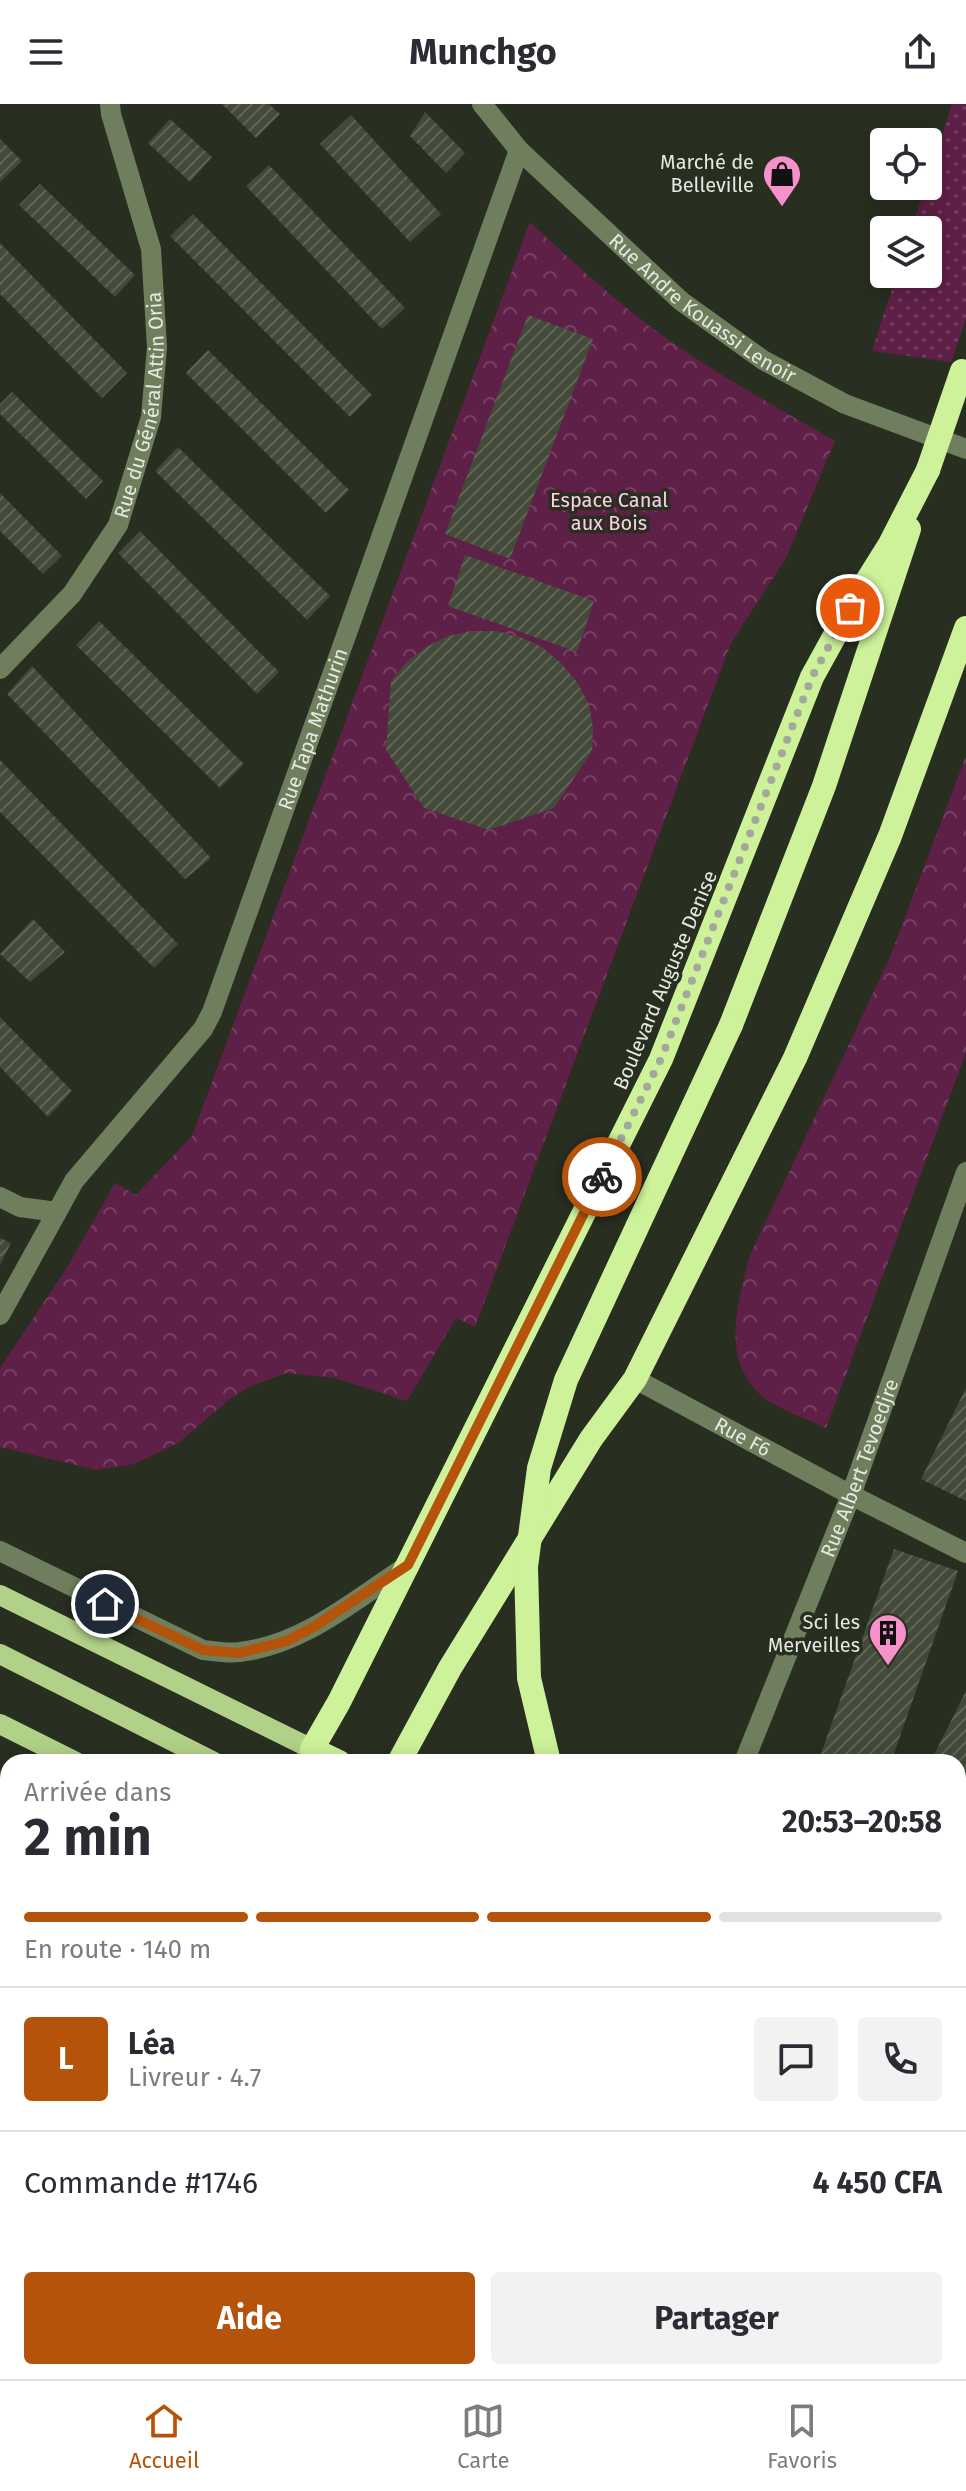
<!DOCTYPE html>
<html lang="fr">
<meta charset="utf-8">
<style>
:root{--surface:#fff;--page:#f2f2f3;--text:#2b2b33;--muted:#7c7c81;--line:#e1e1e2;--accent:#b45309}
body{margin:0;font-family:"Fira Sans",sans-serif;background:var(--page);color:var(--text);height:100vh;display:flex;flex-direction:column;font-size:30px;white-space:nowrap}
*{box-sizing:border-box;margin:0}
p{font-size:26px;color:var(--muted)}
.icon{flex:none;width:44px;height:44px;fill:none;stroke:currentColor;stroke-width:2;stroke-linecap:round;stroke-linejoin:round}
.map{position:relative;flex:1;overflow:hidden}
.side{position:absolute;left:0px;top:1650px;width:966px;height:626px;display:flex;flex-direction:column;background:var(--surface);border-radius:24px 24px 0 0;box-shadow:0 4px 20px #0003}
.side>*{flex:none}
.fabs{position:absolute;left:870px;top:24px;display:grid;gap:16px}
.fabs a{display:grid;place-items:center;width:72px;height:72px;border-radius:8px;background:var(--surface);box-shadow:0 4px 20px #0003;font-size:40px}
.pin{position:absolute;display:grid;place-items:center;width:68px;height:68px;color:#fff;margin:-34px;border:4px solid #fff;border-radius:50%;box-shadow:0 2px 8px #0007}
.courier{position:absolute;display:grid;place-items:center;width:80px;height:80px;margin:-40px;border:6px solid #b45309;border-radius:50%;background:#fff;color:#222;box-shadow:0 2px 10px #0007}
.summary em{font-style:normal;font-weight:700}
.summary div{display:flex;flex-direction:column-reverse}
.summary{display:flex;align-items:center;justify-content:space-between;height:136px;padding:0 24px}
h1{font-size:52px;font-weight:700;line-height:60px}
.bar{display:grid;grid-template-columns:repeat(4,1fr);gap:12px 8px;align-content:center;height:96px;padding:0 24px}
.bar i{height:10px;border-radius:6px;background:var(--line)}
.bar .on{background:var(--accent)}
.bar p{grid-column:span 4}
.line{display:flex;align-items:center;gap:20px;padding:0 24px;border-top:2px solid var(--line)}
.line div{flex:1}
.round{display:grid;place-items:center;flex:none;width:84px;height:84px;border-radius:8px;background:var(--page)}
.primary-button{display:flex;gap:16px;margin-top:auto;padding:16px 24px}
.primary-button a{flex:1;height:92px;border-radius:8px;background:var(--accent);color:#fff;font-size:32px;font-weight:700;line-height:92px;text-align:center}
.primary-button a+a{background:var(--page);color:var(--text)}
header{display:flex;justify-content:space-between;align-items:center;height:104px;padding:0 24px;background:var(--surface);font-size:36px;font-weight:700}
.tab-bar{display:flex;justify-content:space-around;align-items:center;height:112px;border-top:2px solid var(--line);background:var(--surface);font-size:22px;color:var(--muted)}
.tab-bar a{display:grid;justify-items:center;gap:4px}
.tab-bar .on{color:var(--accent)}
.map>svg:first-child{display:block}
.grass{fill:url(#grass-dots)}
.park{fill:url(#park-crowns)}
.building{fill:url(#building-hatch)}
.lines{fill:none;stroke-linecap:round;stroke-linejoin:round}
.minor{stroke:#6f7e5c;stroke-width:20}
.major{stroke:#b2d188;stroke-width:20}
.highway{stroke:#cdf29a;stroke-width:24}
.highway-bridge{stroke:#cdf29a;stroke-width:24}
.done{stroke:#a3a89d;stroke-width:8;stroke-dasharray:0 14.4}
.route{stroke:#b45309;stroke-width:10}
.labels{text-anchor:middle;stroke-width:7;stroke-linejoin:round;paint-order:stroke}
.poi-label{font-size:20px;fill:#e5eae0;stroke:#282e20;text-anchor:end}
.street-label{font-size:20px;fill:#e5eae0;stroke:#282e20}
.park-label{font-size:20px;fill:#fdcfe7;stroke:#282e20}
</style>
<header><svg class="icon" aria-label="menu" viewBox="0 0 24 24"><path d="M4 6h16M4 12h16M4 18h16"/></svg>Munchgo<svg class="icon" aria-label="share" viewBox="0 0 24 24"><path d="M12 15V3M7 8l5-5 5 5M5 13v7h14v-7"/></svg></header>
<div class="map">
<svg width="966" height="2275" viewBox="0 0 966 2275">
<defs>
<pattern id="grass-dots" width="8" height="8" patternUnits="userSpaceOnUse" patternTransform="scale(2)"><rect width="8" height="8" fill="#5f2047"/><path d="M2 2h.1M6 6h.1" fill="none" stroke="#764161" stroke-width="1.8" stroke-linecap="round"/></pattern>
<pattern id="park-crowns" width="20" height="18" patternUnits="userSpaceOnUse" patternTransform="scale(2)"><rect width="20" height="18" fill="#5f2047"/><path d="M2 6a3 3 0 1 1 6 0M12 15a3 3 0 1 1 6 0" fill="none" stroke="#764161"/></pattern>
<pattern id="building-hatch" width="6" height="6" patternUnits="userSpaceOnUse" patternTransform="scale(2)"><rect width="6" height="6" fill="#434a3a"/><path d="M-1 1l2-2M0 6l6-6M5 7l2-2" fill="none" stroke="#5e6456"/></pattern>
</defs>
<rect width="100%" height="100%" fill="#282e20"/>
<path class="grass" d="M952,0H966V215L951,258L872,247L897,170H928V126H911L926,82H928V75Z"/>
<path class="park" d="M530,118C573,158 618,200 666,234C719,272 778,304 835,337L786,454L731,539L475,1223L456,1214L407,1297L335,1274L286,1269L249,1283L230,1295L178,1339L134,1360L97,1366L0,1343V1264L68,1162L115,1079L136,1091L192,1032Z
M966,652V949L826,1324C809,1316 776,1304 763,1293C719,1254 738,1200 750,1151L890,853Z"/>
<path class="building" d="M222,0H269L280,10L256,34Z
M425,8L465,49L446,69L410,32Z
M351,11L441,110L410,138L320,40Z
M170,15L212,53L190,78L148,39Z
M0,35L22,57L0,78Z
M269,61L405,204L382,225L246,82Z
M40,80L135,171L115,193L19,101Z
M193,110L372,291L350,313L170,132Z
M0,139L127,269L102,294L0,190Z
M528,211L593,235L510,455L445,430Z
M208,246L349,386L326,409L186,269Z
M12,288L103,377L86,395L0,310V300Z
M178,343L330,492L307,516L155,367Z
M0,389L62,452L43,470L0,427Z
M140,427L279,568L257,590L118,449Z
M465,451L594,497L577,548L448,502Z
M99,517L244,660L220,684L76,541Z
M472,527H496L520,533L542,543L561,559L577,578L589,600L593,624L592,647L554,704L489,726L424,704L386,646L391,577L407,558L426,543L448,532Z
M32,562L211,754L185,775L7,590Z
M0,656L178,840L154,864L0,708Z
M33,815L65,848L30,878L0,850Z
M0,913L72,987L48,1013L0,963Z
M0,1134L11,1139L0,1161Z
M966,1284V1397L921,1375Z
M894,1445L958,1467L891,1658H818Z
M966,1587V1667L958,1663V1658H947L934,1651Z
M958,1726L966,1731V1790L958,1808Z
M966,1798V1883L958,1879V1816Z
M234,2268H291L286,2275H244Z"/>
<g class="lines">
<g class="minor">
<path id="s1" d="M482,0L519,46L681,197L763,256L845,300L966,345"/>
<path id="s2" d="M0,565L72,490L118,421L151,313L157,243L151,145L111,10L110,0"/>
<path id="s3" d="M0,1093L20,1103L57,1108L74,1077L203,925L212,908L519,46"/>
<path d="M0,1211L57,1108"/>
<path id="s4" d="M635,1275L851,1391L966,1449"/>
<path d="M0,1447L203,1546C215,1547 228,1550 240,1548C303,1541 356,1495 408,1461"/>
<path id="s5" d="M744,1658L851,1391L966,1068"/>
<path d="M958,1975L966,1981"/>
<path d="M375,2275L380,2268"/>
</g>
<path class="major" d="M0,1491L312,1645L304,1658
M0,1550L214,1658
M0,1620L76,1658
M0,1701L8,1705
M958,2065L966,2071
M0,2104L8,2093
M0,2201L8,2191
M930,2268L940,2275"/>
<path class="highway" d="M731,921L824,682L909,425
M339,1658L312,1645L339,1598L661,955L812,573L850,504L890,440L928,366
M399,1658L450,1564L591,1335L635,1275L795,954L890,732L966,524
M958,2014L966,2020
M958,2150L966,2157"/>
<path class="highway-bridge" d="M928,366L962,267
M549,1658L529,1574L526,1463L539,1364L566,1276L731,921"/>
</g>
<g class="lines">
<path class="done" d="M602,1073L661,955L812,573L850,504"/>
<path class="route" d="M105,1500L203,1546L239,1549L287,1537L315,1522L408,1461L602,1073"/>
</g>
<defs>
<g id="shop-pin" transform="scale(2)"><path d="M0 17L-7.5 6A9.5 9.5 0 1 1 7.5 6Z" fill="#f890cb" stroke="#282e20"/><path d="M-5-2.5h2.3a2.7 3.5 0 0 1 5.4 0H5L5.5 6h-11ZM-1.5-2.5h3a1.5 2.3 0 0 0-3 0Z" fill="#111"/></g>
<g id="building-pin" transform="scale(2)"><path d="M0 17L-7.5 6A9.5 9.5 0 1 1 7.5 6Z" fill="#f890cb" stroke="#282e20"/><path d="M-4-6H4V6H1V3H-1V6H-4ZM-2.5-4.3h1.7v1.8h-1.7ZM.8-4.3h1.7v1.8H.8ZM-2.5-1h1.7V.8h-1.7ZM.8-1h1.7V.8H.8Z" fill="#111"/></g>
</defs>
<g fill-rule="evenodd">
<use href="#shop-pin" x="782" y="70"/>
<use href="#building-pin" x="888" y="1529"/>
</g>
<g class="labels">
<g class="poi-label">
<text x="754" y="65">Marché de<tspan x="754" dy="23">Belleville</tspan></text>
<text x="860" y="1525">Sci les<tspan x="860" dy="23">Merveilles</tspan></text>
</g>
<g class="street-label">
<text dy="7" stroke="none"><textPath href="#s1" startOffset="302">Rue Andre Kouassi Lenoir</textPath></text>
<text dy="7" stroke="none"><textPath href="#s2" startOffset="310">Rue du Général Attin Oria</textPath></text>
<text dy="7" stroke="none"><textPath href="#s3" startOffset="614">Rue Tapa Mathurin</textPath></text>
<text transform="translate(665 876) rotate(-67)" y="7">Boulevard Auguste Denise</text>
<text dy="7" stroke="none"><textPath href="#s4" startOffset="122">Rue F6</textPath></text>
<text dy="7" stroke="none"><textPath href="#s5" startOffset="316">Rue Albert Tevoedjre</textPath></text>
</g>
<g class="park-label">
<text x="609" y="403">Espace Canal<tspan x="609" dy="23">aux Bois</tspan></text>
</g>
</g>
</svg>
<div class="fabs">
<a><svg class="icon" aria-label="locate" viewBox="0 0 24 24"><circle cx="12" cy="12" r="6"/><path d="M12 2v4M12 18v4M2 12h4M18 12h4"/></svg></a>
<a><svg class="icon" aria-label="layers" viewBox="0 0 24 24"><path d="M12 4l9 5-9 5-9-5zM3 14l9 5 9-5"/></svg></a>
</div>
<div class="pin" style="left:850px;top:504px;background:#ea580c"><svg class="icon" aria-label="bag" viewBox="0 0 24 24"><path d="M5 8h14l-1 12H6zM9 8a3 3 0 0 1 6 0"/></svg></div>
<div class="pin" style="left:105px;top:1500px;background:#1f2937"><svg class="icon" aria-label="home" viewBox="0 0 24 24"><path d="M3 11l9-7 9 7M6 9v11h12V9"/></svg></div>
<div class="courier" style="left:602px;top:1073px"><svg class="icon" aria-label="bike" viewBox="0 0 24 24"><circle cx="6" cy="16" r="4"/><circle cx="18" cy="16" r="4"/><path d="M6 16l4-8h5l3 8M10 8l3 8H6M13 5h3"/></svg></div>
<section class="side">
<div class="summary"><div><h1>2 min</h1><p>Arrivée dans</p></div><em>20:53–20:58</em></div>
<div class="bar"><i class="on"></i><i class="on"></i><i class="on"></i><i></i><p>En route · 140 m</p></div>
<div class="line" style="height:144px"><b class="round" style="background:var(--accent);color:#fff">L</b><div><b>Léa</b><p>Livreur · 4.7</p></div><a class="round"><svg class="icon" aria-label="chat" viewBox="0 0 24 24"><path d="M4 5h16v11H9l-5 4z"/></svg></a><a class="round"><svg class="icon" aria-label="phone" viewBox="0 0 24 24"><path d="M5 4h4l2 5-3 2q2 4 5 5l2-3 5 2v4C11 20 4 13 5 4z"/></svg></a></div>
<div class="line" style="height:104px"><div>Commande #1746</div><b>4 450 CFA</b></div>
<div class="primary-button"><a>Aide</a><a>Partager</a></div>
</section>
</div>
<nav class="tab-bar">
<a class="on"><svg class="icon" aria-label="home" viewBox="0 0 24 24"><path d="M3 11l9-7 9 7M6 9v11h12V9"/></svg>Accueil</a>
<a><svg class="icon" aria-label="map" viewBox="0 0 24 24"><path d="M3 6l6-2 6 2 6-2v14l-6 2-6-2-6 2zM9 4v14M15 6v14"/></svg>Carte</a>
<a><svg class="icon" aria-label="saved" viewBox="0 0 24 24"><path d="M7 4h10v16l-5-4-5 4z"/></svg>Favoris</a>
</nav>
